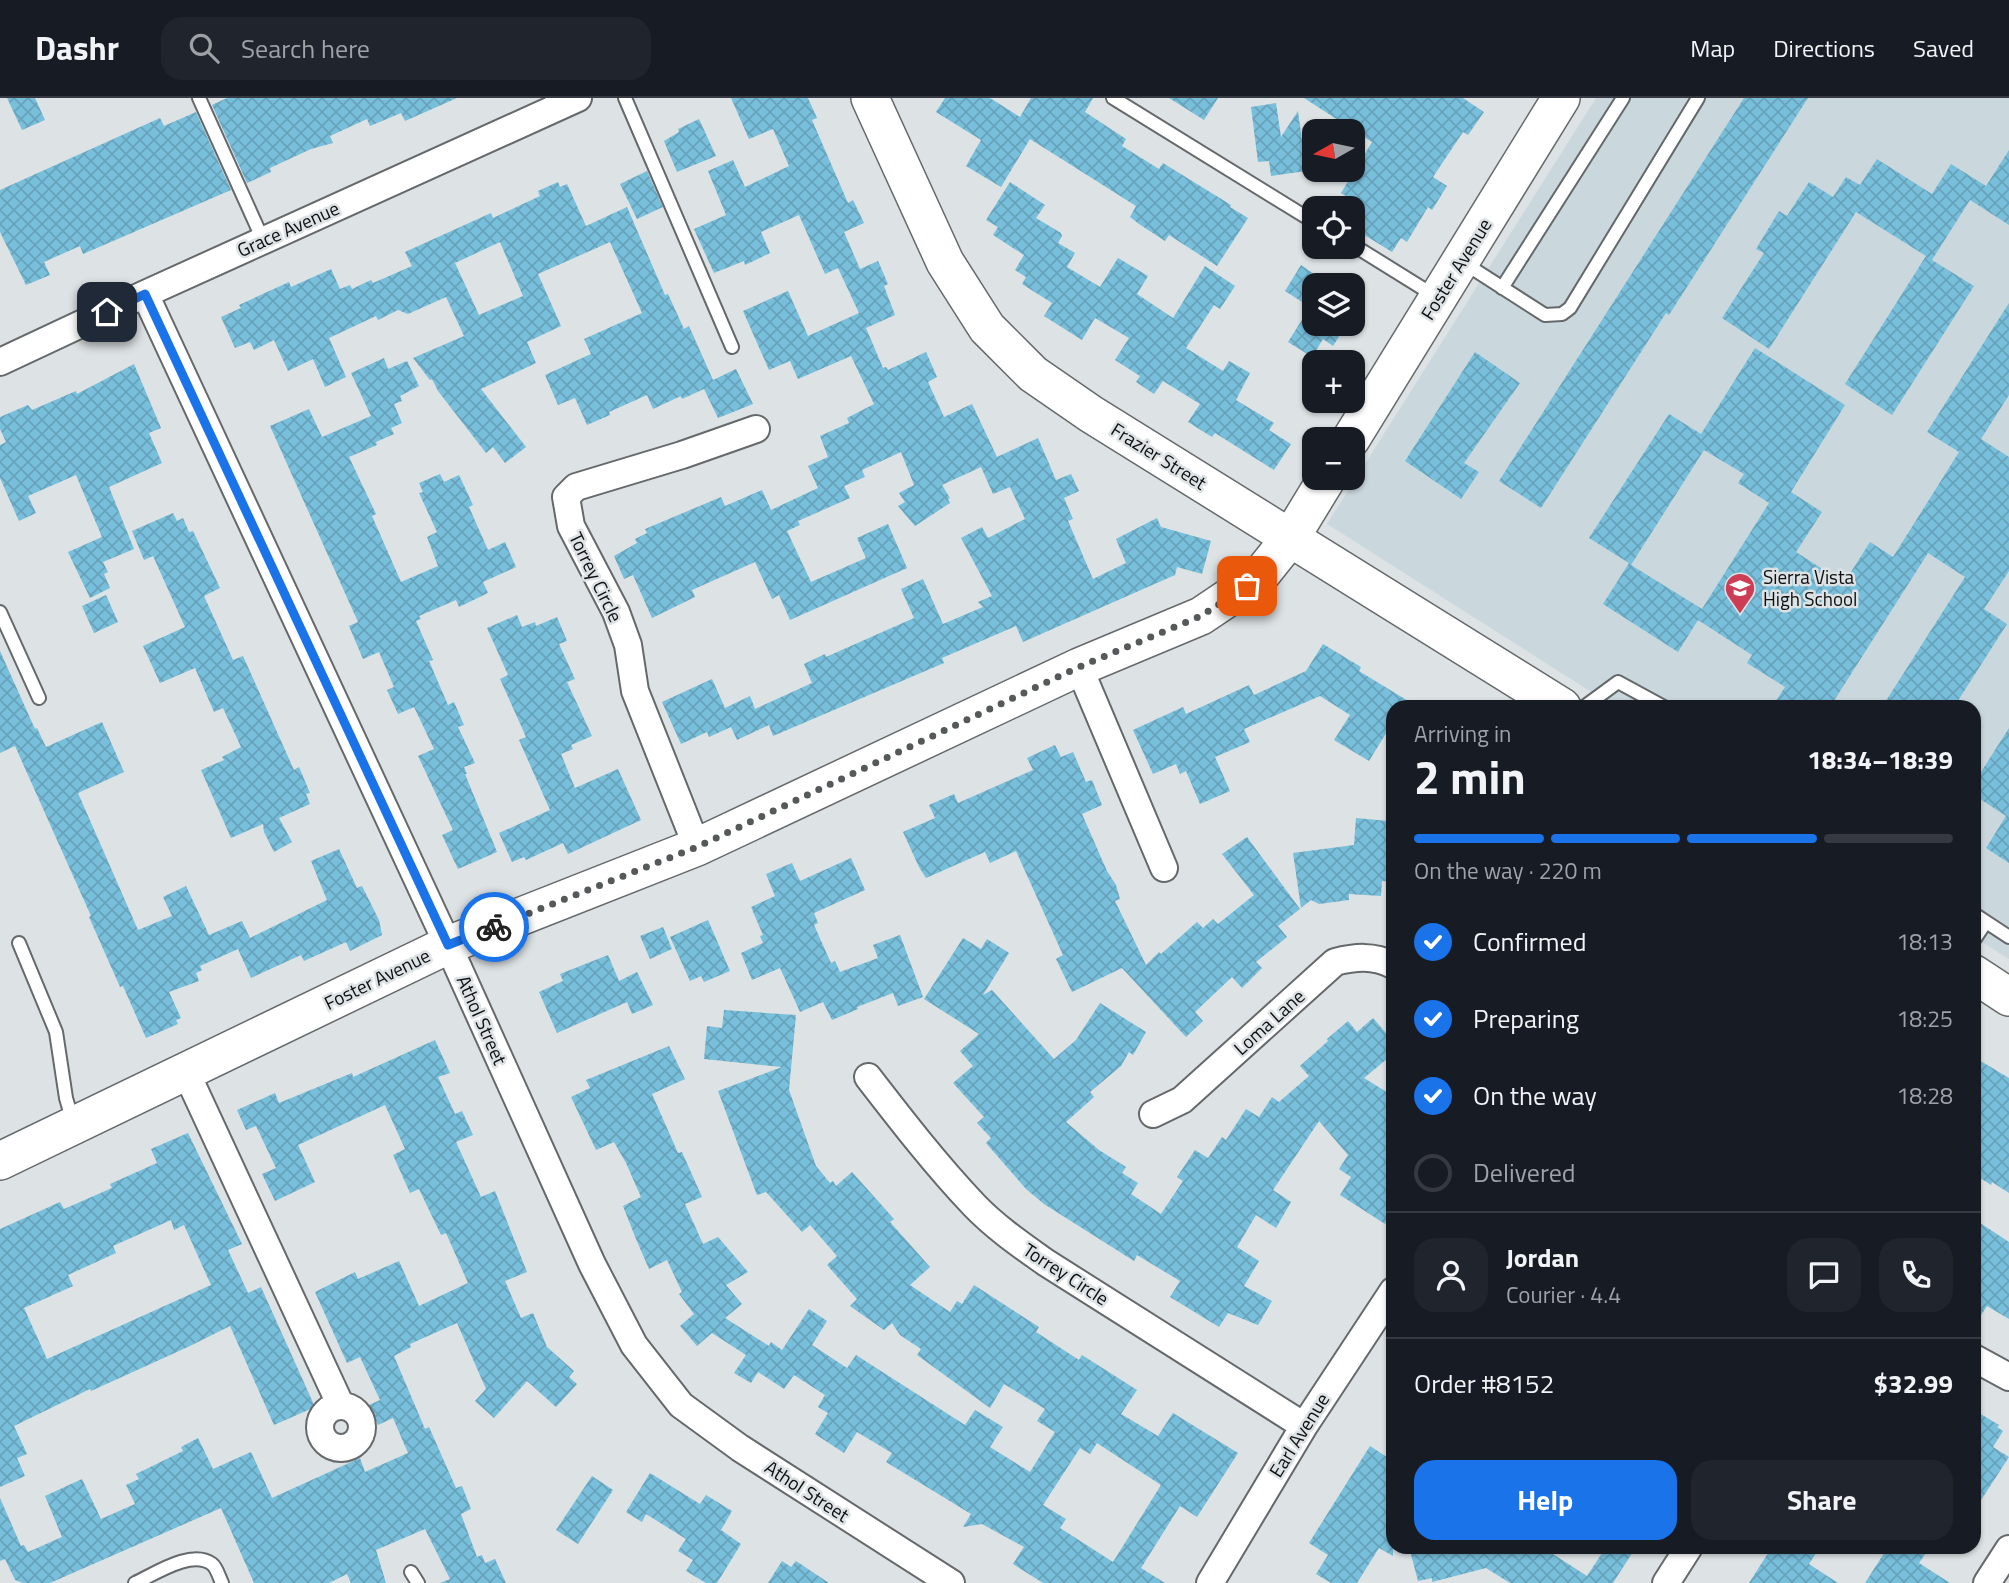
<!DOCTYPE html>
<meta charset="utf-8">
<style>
:root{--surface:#171b24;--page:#20242c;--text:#f1f3f6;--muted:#9ea1a6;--line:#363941;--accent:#1a73e8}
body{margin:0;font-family:"Titillium Web",sans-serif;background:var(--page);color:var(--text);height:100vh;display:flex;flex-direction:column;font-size:26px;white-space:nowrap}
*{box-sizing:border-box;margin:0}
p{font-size:23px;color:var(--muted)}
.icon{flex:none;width:38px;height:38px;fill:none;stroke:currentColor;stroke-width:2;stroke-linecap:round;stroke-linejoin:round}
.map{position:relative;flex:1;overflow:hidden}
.drawer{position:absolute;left:1386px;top:602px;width:595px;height:854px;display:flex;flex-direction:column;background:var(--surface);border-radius:21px;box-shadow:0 2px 5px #0004}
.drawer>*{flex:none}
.needle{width:46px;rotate:261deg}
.buttons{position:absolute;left:1302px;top:21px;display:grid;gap:14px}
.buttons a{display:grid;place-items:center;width:63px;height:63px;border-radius:14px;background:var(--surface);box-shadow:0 2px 5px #0004;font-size:35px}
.pin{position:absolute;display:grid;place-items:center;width:60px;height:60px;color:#fff;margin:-30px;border-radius:14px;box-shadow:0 4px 10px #0006}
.courier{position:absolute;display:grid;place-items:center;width:70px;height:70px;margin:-35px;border:5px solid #1a73e8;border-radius:50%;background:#fff;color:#222;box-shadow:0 2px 9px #0007}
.headline em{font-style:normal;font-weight:700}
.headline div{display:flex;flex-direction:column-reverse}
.headline{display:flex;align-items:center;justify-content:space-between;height:119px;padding:0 28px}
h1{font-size:46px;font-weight:700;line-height:52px}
.bar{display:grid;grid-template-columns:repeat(4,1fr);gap:10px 7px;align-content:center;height:84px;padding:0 28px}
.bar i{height:9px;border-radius:5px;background:var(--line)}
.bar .current{background:var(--accent)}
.bar p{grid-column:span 4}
.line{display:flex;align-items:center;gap:18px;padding:0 28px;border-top:2px solid var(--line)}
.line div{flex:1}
.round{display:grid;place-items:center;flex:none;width:74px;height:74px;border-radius:21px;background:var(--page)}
ol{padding:0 28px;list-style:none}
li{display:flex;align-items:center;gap:21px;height:77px}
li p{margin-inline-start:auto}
li .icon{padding:7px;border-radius:50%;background:var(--accent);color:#fff;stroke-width:4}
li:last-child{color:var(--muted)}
li i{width:38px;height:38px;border:4px solid var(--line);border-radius:50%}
.cta{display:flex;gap:14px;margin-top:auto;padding:14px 28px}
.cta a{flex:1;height:80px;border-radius:21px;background:var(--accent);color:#fff;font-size:28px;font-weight:700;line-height:80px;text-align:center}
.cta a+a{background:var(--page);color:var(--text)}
header{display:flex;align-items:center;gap:42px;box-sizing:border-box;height:98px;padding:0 35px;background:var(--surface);border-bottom:2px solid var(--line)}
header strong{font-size:33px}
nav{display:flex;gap:38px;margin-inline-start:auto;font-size:24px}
.search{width:490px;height:63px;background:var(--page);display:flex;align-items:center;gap:18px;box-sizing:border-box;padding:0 24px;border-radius:21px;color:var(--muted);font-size:26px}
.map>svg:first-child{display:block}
.built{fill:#cad8de}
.building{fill:url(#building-cross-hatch);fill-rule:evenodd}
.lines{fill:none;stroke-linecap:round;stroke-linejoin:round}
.lane-casing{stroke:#65696b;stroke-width:16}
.street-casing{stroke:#65696b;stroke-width:30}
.secondary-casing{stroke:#65696b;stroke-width:40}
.lane{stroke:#fff;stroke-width:12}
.street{stroke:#fff;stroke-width:26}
.secondary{stroke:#fff;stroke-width:37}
.done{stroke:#56595a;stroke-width:7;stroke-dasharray:0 12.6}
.route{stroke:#1a73e8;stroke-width:9}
.labels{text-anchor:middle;stroke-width:5;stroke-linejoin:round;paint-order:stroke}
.street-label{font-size:19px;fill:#0d0f10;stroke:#dde2e4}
.poi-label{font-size:19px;fill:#0d0f10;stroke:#dde2e4;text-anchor:start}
</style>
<header>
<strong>Dashr</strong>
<div class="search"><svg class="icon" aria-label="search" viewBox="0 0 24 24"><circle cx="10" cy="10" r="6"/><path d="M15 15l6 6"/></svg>Search here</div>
<nav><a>Map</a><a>Directions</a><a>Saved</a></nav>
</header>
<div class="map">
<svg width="2009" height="1485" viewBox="0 0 2009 1485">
<defs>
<pattern id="building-cross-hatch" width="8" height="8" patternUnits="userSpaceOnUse" patternTransform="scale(1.75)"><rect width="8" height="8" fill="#78bfdb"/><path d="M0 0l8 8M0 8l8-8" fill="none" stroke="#67a3bb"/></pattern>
</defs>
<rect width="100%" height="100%" fill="#dde2e4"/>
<path class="built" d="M1596,0H2009V861L1974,839V609H1615L1327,426Z"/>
<path class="building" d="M7,0H35L45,22L22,32Z
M227,0H457L405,23L401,15L370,28L367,21L330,38L333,45L311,51L270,70L271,74L247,85L212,7Z
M731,0H808L817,20L812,22L848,105L853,102L864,125L844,134L860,171L878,163L888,186L884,188L895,217L866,230L883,270L886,269L888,272L926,254L937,279L928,284L944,319L972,306L997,359L1038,340L1056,382L1071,376L1079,393L1064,400L1073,421L1068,423L1093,481L1126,465L1116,441L1157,420L1161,429L1211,443L1202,476L1177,469L1175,477L1023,544L1016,528L942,560L944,565L773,638L769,627L737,642L731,629L709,639L707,634L681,646L662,604L712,581L725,610L750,598L755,611L812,585L804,566L825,556L826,559L914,520L901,491L923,481L943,526L983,509L978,504L992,498L961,440L982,429L988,440L1025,421L1010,389L993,396L981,369L942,387L950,400L948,401L950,405L915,428L898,408L905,404L899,395L914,387L901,354L862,372L865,379L844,388L850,400L798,423L800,427L787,433L811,484L866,460L857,440L888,426L907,470L790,522L779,497L772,501L755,464L692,492L695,499L652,520L633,477L624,481L614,458L637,445L635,441L647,435L645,431L721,399L725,408L762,392L771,412L818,390L808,368L828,359L820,338L849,325L847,320L874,306L851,258L798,281L790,263L769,272L743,213L788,193L808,238L859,215L838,170L825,176L799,117L761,134L770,155L745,167L744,163L714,175L694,131L726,117L708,73L733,62L745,89L789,68L773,31L749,41Z
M945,0H990L1020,19L1031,0H1093L1085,14L1126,41L1122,48L1159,71L1163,65L1231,107L1230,109L1248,120L1217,168L1169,137L1165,143L1139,126L1130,119L1136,108L1030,41L1001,89L966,68L981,42L936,14Z
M1169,0H1218L1204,22Z
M1304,0H1463L1484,14L1468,37L1463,34L1433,79L1447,88L1432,112L1428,109L1407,144L1401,140L1392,154L1358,133L1362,128L1353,122V110L1356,104L1341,95L1372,44Z
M1744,0H1808L1669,217L1666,215L1541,410L1499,383Z
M1276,5L1281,39L1298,13L1306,73L1271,78L1269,63L1258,64L1251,9Z
M196,14L231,92L83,156L80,148L44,164L50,177L26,187L0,134V92L160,20L164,28Z
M699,21L716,58L677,74L664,43L679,34L678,31Z
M2009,52V127L1970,102L1932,162L1974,188L1892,317L1845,286L1926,158L1856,114L1769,251L1722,220L1764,155L1756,151L1779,113L1787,118L1809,84L1833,99L1846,79L1860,87L1877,61L1932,96L1951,66L1986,88Z
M647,73L663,109L637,121L620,86Z
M558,84L560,89L567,86L586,128L627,109L665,197L668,196L684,231L689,228L713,282L736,271L753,306L718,320L704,291L682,301L681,298L653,311L647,297L609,314L610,317L587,327L575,300L558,307L545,277L591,256L584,241L642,215L610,144L538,176L561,228L527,244L536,265L481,291L526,349L505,365L493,349L486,355L438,293L432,281L430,282L413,260L464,238L446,199L408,216L398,212L378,222L376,218L329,240L346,279L325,289L313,261L288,273L274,242L254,252L250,244L235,250L221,219L241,210L239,207L289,184L291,189L331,171L340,191L350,187L352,191L371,182L373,185L412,168L405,154L491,115L493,120L540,98L538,93ZM500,144L523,198L479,217L455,165Z
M1010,84L1045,107L1036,120L1061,135L1062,138L1058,145L1075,155L1067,169L1100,189L1118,160L1148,178L1137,196L1173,220L1205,168L1235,188L1220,211L1214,207L1186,250L1223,273L1229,263L1250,275L1236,302L1274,325L1269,332L1291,346L1274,372L1215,335L1212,339L1188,324L1200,306L1163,283L1154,296L1136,284L1140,278L1115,262L1129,240L1095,220L1082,242L1044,218L1052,205L1022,186L1026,179L1015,172L1024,157L993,137L998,129L986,122Z
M1301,167L1314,176V226H1347L1333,248L1323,241L1312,259L1288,244L1310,209L1285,193Z
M2009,205V297L1981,341L2009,359V473L1984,511L2007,526L1954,609H1882L1965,479L1928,455L1830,609H1772L1785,589L1747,565L1752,557L1698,522L1678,554L1603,506L1629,465L1589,440L1669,316L1701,336L1755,250L1845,307L1791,394L1822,414L1796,454L1844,485L1870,444L1893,459L1959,354L1927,334ZM1704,352L1744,376L1738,385L1769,405L1702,511L1631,467Z
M1475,254L1520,285L1464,365L1479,374L1461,401L1405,363Z
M384,260L388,271L407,263L419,288L400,298L402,303L394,306L402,325L391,330L394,336L376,344L377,347L349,359L376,416L372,418L401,484L438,468L427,439L437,434L419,395L423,394L419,385L440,376L444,384L459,377L473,407L469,409L488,452L505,444L516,469L483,484L488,495L459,509L456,502L419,518L421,521L416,523L433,562L429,563L448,607L454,604L464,627L458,629L475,665L464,669L467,676H465L497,754L458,771L442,737L453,732L418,658L434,651L414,609L398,616L387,592L394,589L379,554L363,561L349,528L358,524L270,328L309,311L322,339L371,318L351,275Z
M134,266L161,330L149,335L162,365L109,389L134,451L103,464L108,474L104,476L110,490L90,500L68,454L102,439L76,377L28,398L36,415L19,423L0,380V347L6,344L0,331V319L28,307L32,312L76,293L77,296Z
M173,415L177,423L183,420L189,434L193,433L220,490L204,498L233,562L243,558L294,672L299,669L310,695L306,696L310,706L279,720L292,744L274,754L264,734L263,726L231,740L201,672L224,662L222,659L241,649L223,610L214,614L195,570L160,585L143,548L185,529L153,458L144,462L132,433Z
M106,497L118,524L94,535L82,508Z
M517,517L522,529L535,524L536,528L557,519L567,543L559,546L575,581L567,584L592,638L571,647L573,651L561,656L575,690L618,671L641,722L568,756L563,745L526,762L524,759L512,764L499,735L550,712L519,642L526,639L500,581L508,577L487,530Z
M1323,546L1361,569L1359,573L1418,609H1393V624L1369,663L1334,642L1350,617L1320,598L1244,631L1250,644L1215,659L1230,693L1200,706L1186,673L1180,676L1176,666L1153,676L1133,632L1183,609L1186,616L1249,587L1254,597L1306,573Z
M0,553L35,631L37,630L46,649L102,624L124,674L78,695L138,832L172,818L163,799L186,788L209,837L242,823L250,840L327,802L311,763L339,751L357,790L362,788L379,822L382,837L350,853L346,844L304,863L301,857L251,880L238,851L200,868L202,872L196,875L199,883L169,894L181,920L176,922L178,926L146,940L123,888L120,889L89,819L91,818L15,648L0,655Z
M2009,630V765L1986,750L2006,718L1974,697V685Z
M1055,647L1061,659L1073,654L1086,684L1092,682L1102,707L1082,716L1107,773L1116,787L1120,801L1115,803L1146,867L1159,854L1161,856L1197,824L1203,830L1213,821L1218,826L1254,797L1222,756L1247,739L1300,811L1278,828L1287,839L1256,864L1262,870L1242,890L1232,879L1195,914L1203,923L1186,939L1122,870L1072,894L1056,861L1063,857L1016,753L990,765L985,754L926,780L919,769L903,734L935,720L929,707L954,696L958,705L1033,672L1027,660Z
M1356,720L1388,723L1387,733H1393V784L1382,783L1381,798L1349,796V802L1319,806L1311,802L1301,810L1293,755L1354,747Z
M851,760L865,792L814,815L818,825L814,827L831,865L835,863L840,874L878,860L873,847L900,837L923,899L898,908L893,895L857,909L858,911L832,922L823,904L800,914L780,870L752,882L741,855L763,845L760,838L763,837L751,809L775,798L766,776L792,765L800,783Z
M708,822L730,873L704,884L701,878L690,883L670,839Z
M663,829L672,851L650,861L640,838Z
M963,840L981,851L987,841L1009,855L983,897L992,892L1054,961L1076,942L1100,905L1146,934L1133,957L1129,954L1121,968L1090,994L1094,999L1066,1024L1099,1052L1126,1069L1122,1075L1138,1085L1131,1096L1161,1116L1183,1083L1177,1079L1195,1052L1208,1060L1222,1039L1226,1042L1246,1011L1259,1019L1272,999L1279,1004L1309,978L1300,968L1328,943L1327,941L1348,923L1357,934L1373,920L1393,943V956L1364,980L1393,998V1113L1385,1126L1340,1097L1351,1079L1339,1071L1348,1057L1319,1023L1273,1092L1291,1104L1276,1130L1256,1117L1237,1149L1259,1163L1244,1188L1272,1203L1258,1227L1228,1215L1219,1229L1170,1199L1180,1183L1137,1157L1134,1163L1044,1106L1026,1091L986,1045L991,1040L977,1025L984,1019L953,985L973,968L960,953L979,936L924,901Z
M608,857L619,883L637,874L653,907L632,916L627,904L557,935L539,894L563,883L560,876Z
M724,912L796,917L789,992L816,1068L830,1085L833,1083L836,1088L852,1074L894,1121L890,1124L930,1169L910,1187L950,1214L957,1203L962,1206L974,1187L1039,1229L1036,1234L1079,1262L1082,1257L1137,1292L1121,1316L1158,1338L1173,1315L1238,1355L1197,1419L1180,1408L1141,1470L1165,1485H1043L1013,1466L1024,1449L982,1426L963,1429L971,1416L886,1364L892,1355L857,1334L844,1355L815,1336L828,1315L818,1309L825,1297L794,1277L784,1291L758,1274L751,1285L734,1275L746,1257L712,1235L697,1248L680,1228L694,1216L679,1196L682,1194L667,1162L649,1171L636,1141L623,1108L641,1099L626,1065L614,1044L596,1052L571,999L590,990L586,982L669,948L685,981L652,996L678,1055L682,1054L702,1099L685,1106L703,1146L718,1139L748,1174L726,1187L742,1206L725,1220L769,1248L771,1244L782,1252L809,1211L827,1223L812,1247L847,1270L856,1257L965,1327L975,1312L1003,1329L990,1349L1030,1374L1055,1334L1037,1323L1045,1311L1004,1286L990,1310L917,1257L921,1251L900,1237L892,1225L884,1232L850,1208L857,1201L827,1167L837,1158L810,1127L802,1134L766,1094L757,1097L718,993L782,969L704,961L707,928L722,930ZM1097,1345L1161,1387L1113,1464L1060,1430L1066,1421L1043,1407L1080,1350L1090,1356Z
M435,942L450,975L438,979L455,1016L462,1013L473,1037L456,1044L481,1099L495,1093L527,1174L505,1183L521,1220L533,1215L547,1249L574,1273L569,1279L577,1286L556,1309L527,1283L494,1320L475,1303L486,1291L457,1225L410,1246L411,1249L394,1258L425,1331L429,1329L456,1390L462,1388L471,1411L461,1416L477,1459L482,1457L485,1465L495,1461L506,1485H440L450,1481L425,1431L376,1452L386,1485H351L347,1476L329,1485H254L221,1410L50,1485H23L15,1482L5,1461L0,1463V1400L21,1448L24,1447L28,1454L62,1439L45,1398L82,1381L101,1421L135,1406L126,1387L139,1381L136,1376L183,1353L181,1349L198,1340L213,1371L251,1354L272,1400L360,1360L365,1374L408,1355L393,1320L378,1327L369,1307L380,1302L360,1259L347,1265L315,1194L355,1174L358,1181L399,1163L419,1208L468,1185L446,1135L441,1137L419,1091L410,1095L393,1057L405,1051L385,1007L298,1047L315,1084L275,1103L262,1076L276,1070L256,1028L246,1032L237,1012L275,995L279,1005L352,975L353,979Z
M1974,959L2009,980V1095L1992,1084L1991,1087L1974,1076Z
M188,1035L242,1146L228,1152L248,1195L261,1189L315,1309L274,1327L230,1228L190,1248L91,1293L90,1291L14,1328L27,1356L17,1360L25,1378L0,1389V1131L60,1104L64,1111L112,1090L110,1086L157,1065L151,1051ZM171,1122L174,1132L184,1127L211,1187L47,1261L24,1210L73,1188L68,1177L116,1155L113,1148Z
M1974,1121L2009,1144V1221L1987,1208L1974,1228Z
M1974,1312L1999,1327L1997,1329L2003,1333L1993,1349L2009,1359L1974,1413Z
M1370,1348L1393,1363V1458L1379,1450L1357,1485H1331L1316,1476L1328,1457L1309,1445Z
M650,1375L700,1406L706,1397L732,1413L721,1432L741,1446L717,1485H706L686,1473L693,1462L678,1453L686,1441L646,1416L642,1424L626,1414Z
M592,1378L613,1392L578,1446L556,1432Z
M1409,1449H1542L1587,1478L1606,1449H1636L1613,1485H1510L1486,1470L1432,1484V1480L1418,1483Z
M1772,1449H1820L1809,1466L1838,1485H1749Z
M1888,1449H1930L1919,1465L1950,1485H1865Z
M782,1463L791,1469L796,1463L829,1485H768Z"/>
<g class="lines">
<g class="lane-casing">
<path id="lane" d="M199,0L263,142
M625,0L732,249
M1113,0L1314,124
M1353,147L1435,198
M1464,165L1545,217L1562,216L1570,210L1698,0
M1502,190L1623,0
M0,514L39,600
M1584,609L1618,584L1664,609
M1974,816L2009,839
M1974,842L1986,824
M19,845L56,934L66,1000L73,1024
M411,1474L418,1485
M135,1485C155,1476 191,1451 212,1466C217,1470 219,1479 222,1485"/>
</g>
<g class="street-casing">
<path id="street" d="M145,196L448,847L592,1166L634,1247L681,1307L740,1350L951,1485
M0,264L145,196L578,0
M1079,569L1164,770
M697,749L635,593L628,547L616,514L571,428L566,399L576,389L682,357L756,331
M186,974L341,1308
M868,979C902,1023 936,1067 974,1107C995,1129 1021,1147 1045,1164L1304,1328
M1153,1016L1182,1002L1335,864C1355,859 1373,857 1393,867
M1974,1260L2009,1279
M320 1329a21 21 0 1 1 42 0a21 21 0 1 1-42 0Z
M1210,1485L1304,1328L1393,1193
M1666,1485L1689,1449
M1987,1485L2009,1451"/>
</g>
<g class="secondary-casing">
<path id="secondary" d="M870,0L945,164L987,230L1033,276L1091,316L1562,609
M1351,341L1561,0
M1974,876L2009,899
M0,1063L448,847L697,749L1079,569L1201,518L1259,479L1291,439L1327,380"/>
</g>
<use href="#lane" class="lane"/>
<use href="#street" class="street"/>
<use href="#secondary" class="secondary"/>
</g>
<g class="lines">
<path class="done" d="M494,829L697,749L1079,569L1201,518L1247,488"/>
<path class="route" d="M107,214L145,196L448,847L494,829"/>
</g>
<defs>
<g id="school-pin" transform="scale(1.575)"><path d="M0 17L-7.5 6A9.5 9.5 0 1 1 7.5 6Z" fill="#ce3d56" stroke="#dde2e4"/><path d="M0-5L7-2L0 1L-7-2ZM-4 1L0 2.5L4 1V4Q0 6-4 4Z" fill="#fff"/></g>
</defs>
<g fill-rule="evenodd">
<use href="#school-pin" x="1740" y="490"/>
</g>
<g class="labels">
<g class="street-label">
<text transform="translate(288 131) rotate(-24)" y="7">Grace Avenue</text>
<text transform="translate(1456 171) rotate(-58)" y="7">Foster Avenue</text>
<text transform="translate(1159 358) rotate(32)" y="7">Frazier Street</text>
<text transform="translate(596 479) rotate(64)" y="7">Torrey Circle</text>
<text transform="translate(377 881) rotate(-26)" y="7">Foster Avenue</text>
<text transform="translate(482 922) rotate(66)" y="7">Athol Street</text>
<text transform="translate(1269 924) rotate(-42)" y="7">Loma Lane</text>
<text transform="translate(1066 1176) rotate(33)" y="7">Torrey Circle</text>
<text transform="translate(1299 1337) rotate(-58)" y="7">Earl Avenue</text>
<text transform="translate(807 1393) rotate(33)" y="7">Athol Street</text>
</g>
<g class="poi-label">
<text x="1763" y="486">Sierra Vista<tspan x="1763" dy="22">High School</tspan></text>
</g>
</g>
</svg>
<div class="buttons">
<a><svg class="needle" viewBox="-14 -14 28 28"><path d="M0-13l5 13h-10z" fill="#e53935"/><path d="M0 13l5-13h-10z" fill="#9ea1a6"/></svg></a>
<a><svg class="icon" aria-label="locate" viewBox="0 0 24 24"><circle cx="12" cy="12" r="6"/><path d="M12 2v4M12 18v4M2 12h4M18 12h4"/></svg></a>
<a><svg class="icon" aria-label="layers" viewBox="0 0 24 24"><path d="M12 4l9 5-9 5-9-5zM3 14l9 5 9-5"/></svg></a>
<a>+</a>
<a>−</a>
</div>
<div class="pin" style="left:1247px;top:488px;background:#ea580c"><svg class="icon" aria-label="bag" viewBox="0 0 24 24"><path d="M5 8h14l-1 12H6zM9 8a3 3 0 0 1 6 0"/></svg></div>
<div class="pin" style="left:107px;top:214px;background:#1f2937"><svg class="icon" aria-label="home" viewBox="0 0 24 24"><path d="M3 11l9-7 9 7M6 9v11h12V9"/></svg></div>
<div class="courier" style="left:494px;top:829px"><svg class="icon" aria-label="bike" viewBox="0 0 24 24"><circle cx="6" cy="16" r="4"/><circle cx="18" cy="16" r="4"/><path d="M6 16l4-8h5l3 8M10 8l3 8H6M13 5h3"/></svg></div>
<section class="drawer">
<div class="headline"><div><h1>2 min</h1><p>Arriving in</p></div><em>18:34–18:39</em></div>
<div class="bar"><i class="current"></i><i class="current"></i><i class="current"></i><i></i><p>On the way · 220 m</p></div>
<ol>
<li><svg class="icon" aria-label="check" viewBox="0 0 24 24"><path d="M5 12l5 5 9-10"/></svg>Confirmed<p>18:13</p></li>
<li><svg class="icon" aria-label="check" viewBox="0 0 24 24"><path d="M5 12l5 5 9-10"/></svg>Preparing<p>18:25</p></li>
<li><svg class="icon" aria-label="check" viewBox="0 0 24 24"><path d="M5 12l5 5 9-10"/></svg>On the way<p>18:28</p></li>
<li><i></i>Delivered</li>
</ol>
<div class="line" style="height:126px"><a class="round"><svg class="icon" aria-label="person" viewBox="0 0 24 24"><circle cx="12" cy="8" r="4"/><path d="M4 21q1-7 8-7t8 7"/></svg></a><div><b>Jordan</b><p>Courier · 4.4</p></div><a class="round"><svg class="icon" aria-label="chat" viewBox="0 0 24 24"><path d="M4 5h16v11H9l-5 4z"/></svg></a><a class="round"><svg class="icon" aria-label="phone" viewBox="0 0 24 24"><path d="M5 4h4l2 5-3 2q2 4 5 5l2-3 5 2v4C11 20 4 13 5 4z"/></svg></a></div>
<div class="line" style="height:91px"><div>Order #8152</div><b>$32.99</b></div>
<div class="cta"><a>Help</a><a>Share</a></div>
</section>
</div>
